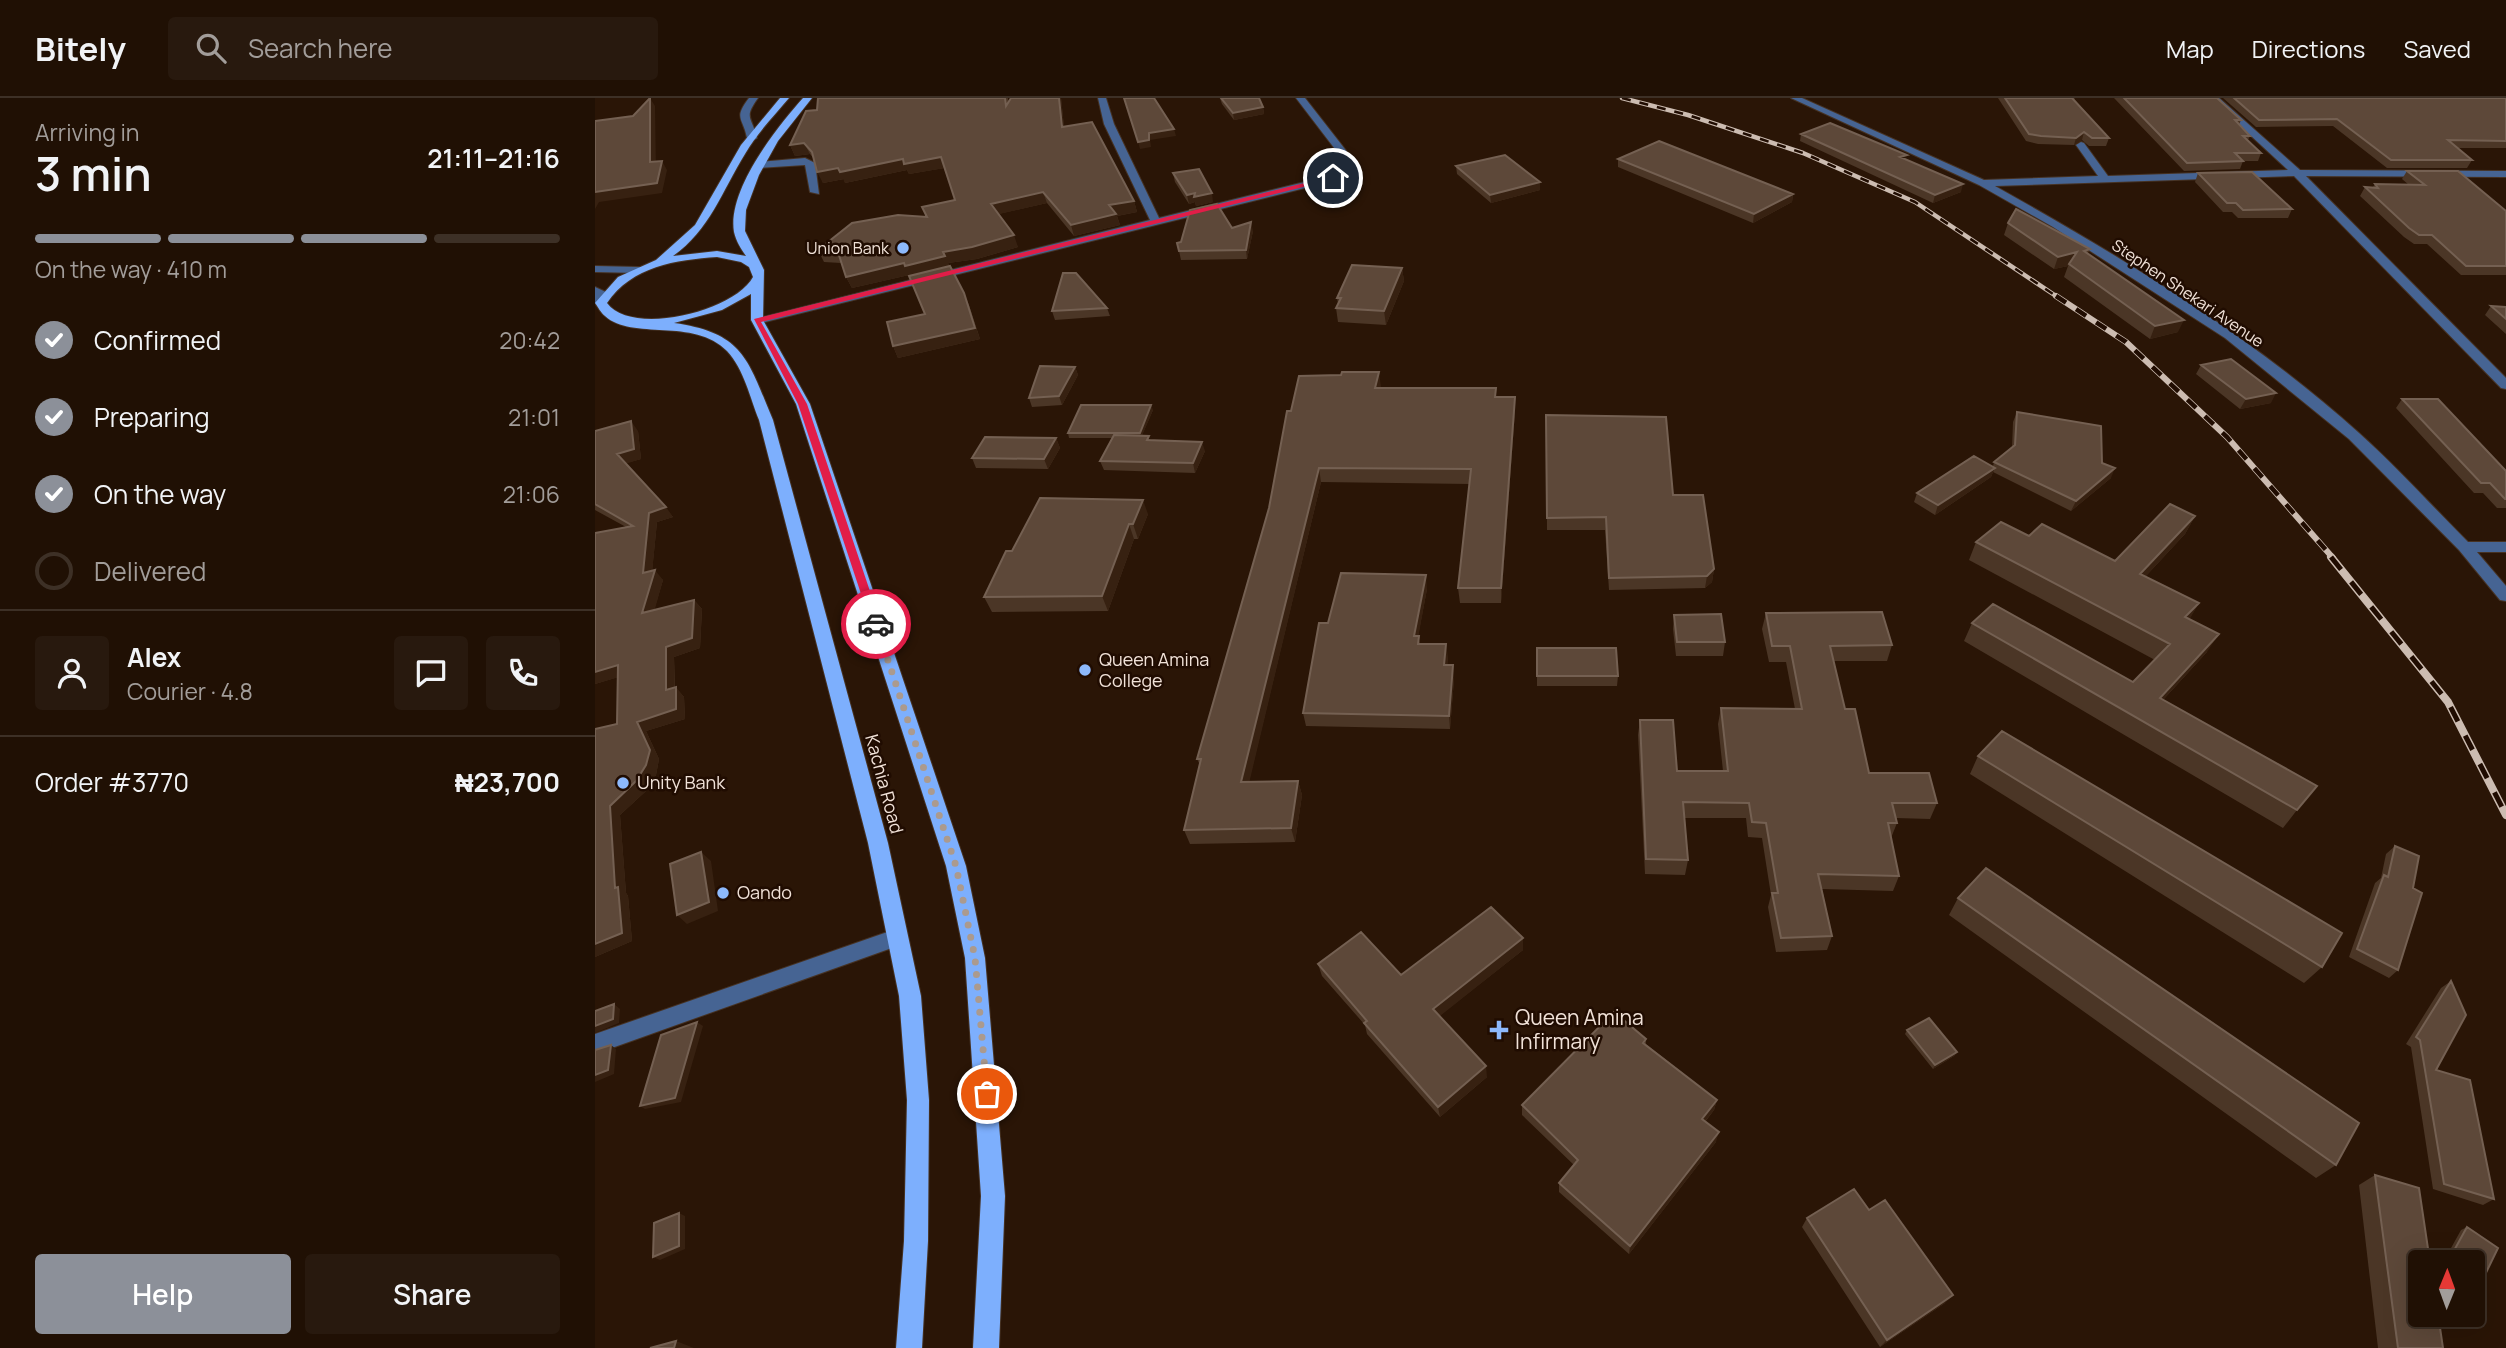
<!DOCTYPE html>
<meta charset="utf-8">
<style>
:root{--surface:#201004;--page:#28190e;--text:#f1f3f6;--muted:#a29d9a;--line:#3d3026;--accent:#8c9099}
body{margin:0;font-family:Manrope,sans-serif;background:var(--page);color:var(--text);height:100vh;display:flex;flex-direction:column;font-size:26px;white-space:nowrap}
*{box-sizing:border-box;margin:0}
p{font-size:23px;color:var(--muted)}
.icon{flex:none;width:38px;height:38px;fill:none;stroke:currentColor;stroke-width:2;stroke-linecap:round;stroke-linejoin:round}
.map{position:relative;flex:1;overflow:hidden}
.details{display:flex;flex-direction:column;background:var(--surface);width:595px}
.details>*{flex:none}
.needle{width:46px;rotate:1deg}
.fabs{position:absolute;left:1813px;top:1152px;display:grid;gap:14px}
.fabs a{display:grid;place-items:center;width:77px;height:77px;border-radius:7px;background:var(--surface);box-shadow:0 7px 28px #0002,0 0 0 2px var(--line);font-size:35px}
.pin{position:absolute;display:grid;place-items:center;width:60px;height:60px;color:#fff;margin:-30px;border:4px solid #fff;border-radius:50%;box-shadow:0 2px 7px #0007}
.courier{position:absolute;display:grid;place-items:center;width:70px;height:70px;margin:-35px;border:5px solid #e11d48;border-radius:50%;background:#fff;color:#222;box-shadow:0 2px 9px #0007}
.headline em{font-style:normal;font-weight:600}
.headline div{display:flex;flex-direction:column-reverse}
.headline{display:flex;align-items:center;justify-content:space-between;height:119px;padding:0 35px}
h1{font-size:46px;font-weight:600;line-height:52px}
.bar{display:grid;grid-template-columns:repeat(4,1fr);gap:10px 7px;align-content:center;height:84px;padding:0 35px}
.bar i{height:9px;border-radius:5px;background:var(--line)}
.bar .current{background:var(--accent)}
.bar p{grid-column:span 4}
.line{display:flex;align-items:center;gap:18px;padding:0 35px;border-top:2px solid var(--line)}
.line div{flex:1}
.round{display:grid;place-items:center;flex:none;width:74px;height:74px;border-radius:7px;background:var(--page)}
ol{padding:0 35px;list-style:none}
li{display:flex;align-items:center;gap:21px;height:77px}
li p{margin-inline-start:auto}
li .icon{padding:7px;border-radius:50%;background:var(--accent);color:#fff;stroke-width:4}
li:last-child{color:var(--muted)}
li i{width:38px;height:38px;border:4px solid var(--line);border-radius:50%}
.button{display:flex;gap:14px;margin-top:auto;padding:14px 35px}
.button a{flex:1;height:80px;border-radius:7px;background:var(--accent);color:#fff;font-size:28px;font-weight:600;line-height:80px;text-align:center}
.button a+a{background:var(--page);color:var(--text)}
header{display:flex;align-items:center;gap:42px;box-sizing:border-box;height:98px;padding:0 35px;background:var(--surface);border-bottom:2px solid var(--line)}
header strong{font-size:33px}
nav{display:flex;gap:38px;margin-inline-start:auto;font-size:24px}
.search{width:490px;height:63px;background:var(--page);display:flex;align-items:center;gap:18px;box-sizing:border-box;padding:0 24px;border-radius:7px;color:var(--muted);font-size:26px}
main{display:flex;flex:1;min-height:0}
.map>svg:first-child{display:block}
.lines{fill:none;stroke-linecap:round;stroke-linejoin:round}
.minor-casing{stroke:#463223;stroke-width:2}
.major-casing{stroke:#463223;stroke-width:2}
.minor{fill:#466493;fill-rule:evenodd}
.major{fill:#7daffd;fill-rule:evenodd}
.rail-far2-casing{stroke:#ccbcb1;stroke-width:4.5}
.rail-far1-casing{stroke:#ccbcb1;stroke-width:6}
.rail-casing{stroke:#ccbcb1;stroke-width:8}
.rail-far2{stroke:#200c01;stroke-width:2.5;stroke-dasharray:9;stroke-linecap:butt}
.rail-far1{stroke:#200c01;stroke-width:4.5;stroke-dasharray:12;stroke-linecap:butt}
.rail{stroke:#200c01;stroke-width:5;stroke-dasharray:16;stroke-linecap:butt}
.wall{fill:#4b3626}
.shaded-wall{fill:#372111}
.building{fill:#5d4839;stroke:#746052;stroke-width:2}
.route{fill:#e11d48}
.done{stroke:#ab9a8e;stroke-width:7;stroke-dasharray:0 12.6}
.poi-dot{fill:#8db9fc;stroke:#200c01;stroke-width:2.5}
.labels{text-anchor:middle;stroke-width:5;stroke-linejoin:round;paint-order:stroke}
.far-poi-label{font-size:16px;fill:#f1e2d8;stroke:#200c01;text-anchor:end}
.far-street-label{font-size:16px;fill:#f1e2d8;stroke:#200c01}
.poi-label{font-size:18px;fill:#f1e2d8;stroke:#200c01;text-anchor:start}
.street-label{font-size:18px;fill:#f1e2d8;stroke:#200c01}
.near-poi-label{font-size:21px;fill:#f1e2d8;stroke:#200c01;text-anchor:start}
</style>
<header>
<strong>Bitely</strong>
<div class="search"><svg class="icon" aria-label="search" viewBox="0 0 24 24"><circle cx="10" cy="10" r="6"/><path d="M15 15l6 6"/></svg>Search here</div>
<nav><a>Map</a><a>Directions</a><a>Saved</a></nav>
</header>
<main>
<section class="details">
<div class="headline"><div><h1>3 min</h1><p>Arriving in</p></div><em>21:11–21:16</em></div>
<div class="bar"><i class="current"></i><i class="current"></i><i class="current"></i><i></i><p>On the way · 410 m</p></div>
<ol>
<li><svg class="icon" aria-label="check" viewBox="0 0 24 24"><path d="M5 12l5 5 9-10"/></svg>Confirmed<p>20:42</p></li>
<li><svg class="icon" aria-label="check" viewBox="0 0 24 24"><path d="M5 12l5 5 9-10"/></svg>Preparing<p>21:01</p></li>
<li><svg class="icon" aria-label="check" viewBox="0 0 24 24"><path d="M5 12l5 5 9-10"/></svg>On the way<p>21:06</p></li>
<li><i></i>Delivered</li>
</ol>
<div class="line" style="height:126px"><a class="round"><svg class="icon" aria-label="person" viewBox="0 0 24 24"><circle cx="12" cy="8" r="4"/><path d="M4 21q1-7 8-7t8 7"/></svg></a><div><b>Alex</b><p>Courier · 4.8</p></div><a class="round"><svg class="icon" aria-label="chat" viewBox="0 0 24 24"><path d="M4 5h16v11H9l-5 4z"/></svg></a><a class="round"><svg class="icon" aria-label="phone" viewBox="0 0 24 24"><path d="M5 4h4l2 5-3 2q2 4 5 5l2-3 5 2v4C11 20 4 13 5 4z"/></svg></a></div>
<div class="line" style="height:91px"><div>Order #3770</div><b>₦23,700</b></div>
<div class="button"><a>Help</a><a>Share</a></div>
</section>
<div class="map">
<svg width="1911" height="1250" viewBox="0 0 1911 1250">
<rect width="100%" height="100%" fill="#2a1506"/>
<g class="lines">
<g class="minor-casing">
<path id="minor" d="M154,0H163C148,21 157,18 162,40L157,43L152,40C148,19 138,21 154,0Z
M503,0H511L519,26L564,120L734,78L745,67L743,55L701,0H710L753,55L755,67L742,82L162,226L156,222L555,122L509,26Z
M1196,0H1207L1389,82L1503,78L1481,47L1486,44L1489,45L1513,78L1693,72L1615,0H1624L1705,72L1911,73V79L1711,78L1911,280V291L1906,290L1699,78L1400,88C1527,159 1655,237 1764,335C1802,369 1837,408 1873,444H1911V454H1882L1911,488V503L1905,502L1864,452L1754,341L1630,240L1458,129L1384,87Z
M210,60L220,65L224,96L215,94L210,67L164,70L159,67L164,64Z
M0,168L44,169L50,172L44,175L0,174Z
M0,189L13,195L10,207L0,205Z
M301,831L308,834L311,840L308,846L0,956V936Z"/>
</g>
<g class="major-casing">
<path id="major" d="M185,0H194C179,18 162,35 150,56C127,93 115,132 78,158L122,153L151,158C146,151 141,143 139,134C132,92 182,29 208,0H217L183,43L164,77L151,112L150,133L169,172L168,222L215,306L371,768L390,860L410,1098L404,1250H378L386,1098L370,860L351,768L201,306L156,222V196L127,212L79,225C150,235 153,263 178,322L293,745L326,898L334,1002L333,1143L327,1250H301L309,1143L312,1002L304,898L273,745L164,322C155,300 149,271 132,253C99,219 37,243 10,218C6,215 3,209 0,205L23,179L61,162L100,127L146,47ZM122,159L146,164L154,169L158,179C140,213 37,239 12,205C37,168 81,162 122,159Z"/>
</g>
<use href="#minor" class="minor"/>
<use href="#major" class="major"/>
<g class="rail-far2-casing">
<path id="rail-far2" d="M1027,0L1093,17L1208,55L1320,104L1464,200"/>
</g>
<g class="rail-far1-casing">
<path id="rail-far1" d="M1461,198L1531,244L1632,339L1738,460"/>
</g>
<g class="rail-casing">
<path id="rail" d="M1736,459L1853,604L1911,717"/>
</g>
<use href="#rail-far2" class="rail-far2"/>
<use href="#rail-far1" class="rail-far1"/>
<use href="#rail" class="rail"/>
</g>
<path class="wall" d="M223,0H413V5L416,0H466L469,29L539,103L542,114L522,118L525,127L479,138L452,105L403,116L423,149L382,161L353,165L374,207L385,241L303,260L298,248L330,216L314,177L257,190L251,179L246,165L229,164L223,152L332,119L327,109L360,102L349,70L314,76L312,72L250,85L249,81L228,85L219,61L215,56L200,58L195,47L222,12Z
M625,0L668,9L669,16L639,22L627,6Z
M1403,0H1480L1479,1L1514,40L1511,48H1494L1487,42L1479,47L1443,46L1431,43Z
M1519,0H1622L1646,22L1644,27L1655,38L1653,42L1666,55L1663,63H1648L1645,71L1589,73Z
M1628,0H1911V50H1862L1877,62L1872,70H1792L1738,28L1661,29Z
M1206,36L1311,62L1366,94L1338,105L1205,43Z
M1023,61L1198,96L1197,104L1158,125L1023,69Z
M861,68L945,84V92L896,105L862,76Z
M1812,73L1911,113V177H1866L1832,146H1819L1809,139L1765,98L1770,89H1778L1780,86L1814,87L1807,81Z
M578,75L618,104L601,108L600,104L594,106L580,84Z
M1603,75L1697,111L1693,120H1643L1637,114H1628L1600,84Z
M1413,125L1495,151L1493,155L1583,234L1555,241L1469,179L1473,168L1459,171L1409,137Z
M637,130L658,133L652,161L586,162L584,153Z
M807,170L809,183L791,227L743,224L741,210L743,206L742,200Z
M1896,208L1911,209V236L1890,217Z
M512,210L515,218L460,222L457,213Z
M1606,267L1676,305L1645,311L1601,276Z
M480,269L483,277L467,307L437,309L434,300Z
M786,290L901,299H920V313L906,505H865L863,490L875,386L726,384L654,683H703L707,697L700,744L595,746L589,732L605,667L602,661L674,410L696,313Z
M1807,301L1911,373V410H1902L1888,395H1879L1801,310Z
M558,312L547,337L556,342L610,353L600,375L509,372L505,363L518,340H474L473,335Z
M1422,314L1507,365L1516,380L1476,413L1398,374L1396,379L1340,417L1319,404L1322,395L1398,368L1399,364L1417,350L1418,324Z
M951,317L1078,397L1119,471L1117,484L1110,490L1014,492L1010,432H952Z
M0,333H43L46,361L31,365L78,419L62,424L57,473L68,482L59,512L99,502L107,511L105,550L79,559L80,589L89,599L90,621L51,633L64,661L61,677L51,693L25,717L31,795L33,798L37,843L0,859L22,626L23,579L0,586V435L31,429L0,412Z
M461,340L465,350L453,371L381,370L377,360Z
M553,416L543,441H539L513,513L397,514L389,499L417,453Z
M1600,418L1590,436L1550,479L1604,505L1594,521L1612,554L1568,602L1702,712L1688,730L1369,543L1377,525L1538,584L1560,562L1374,462L1381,444L1434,438L1520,463Z
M832,491L823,538L825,546L853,559L852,567L859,581L855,631L711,628L708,615L733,525Z
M1171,515L1297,547L1292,563H1239L1250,611L1274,675L1342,705L1335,721L1301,720L1302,725L1296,740L1304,778L1298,793L1227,791L1237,838L1232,852L1181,854L1173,809L1176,797L1167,740L1153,739L1151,720H1090L1093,762L1090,777L1050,776L1043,637L1045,622L1082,673H1128L1123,626L1126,610L1200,611L1191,564H1174L1167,531Z
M1079,517L1130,544L1128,558H1081L1078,531Z
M942,550L1023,578L1022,588H942Z
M1383,658L1727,869L1709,885L1375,676Z
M1800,748L1818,790L1803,872L1794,880L1754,859L1780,785L1786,780L1791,756Z
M1363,800L1741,1067L1721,1080L1354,817Z
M928,840V852L844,918L892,979L845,1019L772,936L770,927L727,878L723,866L806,877Z
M1856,883L1841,972L1899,1101L1888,1107L1838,1091L1816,949L1811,946L1846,890Z
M1312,932L1362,954L1359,958L1338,971L1310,936Z
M1051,941V946L1122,1002L1119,1012L1110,1024L1121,1044L1034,1156L964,1094V1085L979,1067L927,1017V1007Z
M1780,1077L1848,1250H1783L1764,1087Z
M1274,1112L1350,1205L1285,1249L1207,1129L1212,1120Z
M1872,1129L1888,1181L1881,1183L1878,1181V1164H1854L1850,1161L1866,1132Z"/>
<path class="shaded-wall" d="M55,0L60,8L61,74L55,64Z
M464,0H466L470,40L467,29Z
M668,9L669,16L639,22L638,15Z
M579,31L581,38L555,42L556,49L545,51L543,44L554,35Z
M1489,34L1487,42L1479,47L1481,40Z
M209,45L215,56L200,58L195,47Z
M346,59L350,70L314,76L312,72L250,85L245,74L308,61Z
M67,63L72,72L67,95L4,104L0,111V94Z
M243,70L249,81L228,85L222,74Z
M945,84V92L896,105L895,97Z
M1368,86L1366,94L1338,105L1340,97Z
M448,94L452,105L400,117L396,106Z
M600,95H617L618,104L601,108L600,104L594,106L592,97Z
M1198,96L1197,104L1158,125L1159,116Z
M539,103L542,114L522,118L525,127L479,138L476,127L514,107Z
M656,124L658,133L652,161L651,152Z
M419,137L423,149L382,161L353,165L355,169L315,179L314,177L257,190L251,179L348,154Z
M1482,154L1473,168L1459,171L1463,159Z
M807,170L809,183L791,227L789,213Z
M369,195L385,241L303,260L298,248Z
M1589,222L1583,234L1555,241L1560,228Z
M480,269L483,277L467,307L464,298Z
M784,274L786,289L782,304L780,290Z
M1681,295L1676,305L1645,311L1651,301Z
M920,299V313L906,505V490Z
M556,307L558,312L546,340L545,335Z
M36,323L43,333L46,361L30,366L22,356Z
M461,340L465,350L453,371L449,361Z
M607,344L610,353L600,375L598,365Z
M724,370L726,384L651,698L646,684Z
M1400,370L1396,379L1340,417L1343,407Z
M1520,370L1516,380L1476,413L1481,403Z
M548,402L553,416L543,441L538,426Z
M71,409L78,419L62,424L56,485L48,475L54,415Z
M1600,418L1590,436L1536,494L1545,476Z
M534,426L539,441L513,513L507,498Z
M1119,471L1117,484L1110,490L1112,478Z
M60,472L68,482L56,525L47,515Z
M831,477L832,491L821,551L819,538Z
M99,502L107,511L105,550L79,559L80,602L71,592V549Z
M1604,505L1593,524L1590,519Z
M1624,536L1612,554L1554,617L1565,600Z
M851,546L853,559L851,581L849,567Z
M23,567L31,577L0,586V574Z
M858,567L859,581L855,631L854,618Z
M81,589L89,599L90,621L51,633L64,661L61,677L51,693L25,717L31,795L33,798L37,843L0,859V846L20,790L15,708L42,624Z
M703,683L707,697L700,744L696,730Z
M106,754L116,763L123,813L92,826L82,817Z
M928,840V852L840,922L838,911Z
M19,906L25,911L24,925L0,935V928Z
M102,924L108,928L86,1004L50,1011L45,1008Z
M16,947L21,951L19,976L0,984V977Z
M1362,954L1359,958L1338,971L1340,967Z
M891,968L892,979L845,1019L843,1009Z
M1122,1002L1119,1012L1104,1031L1107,1021Z
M1124,1034L1121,1044L1034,1156L1035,1148Z
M84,1115L90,1118V1151L65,1162L58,1159Z
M1358,1197L1350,1205L1285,1249L1292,1242Z
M81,1243L99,1250H79Z"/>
<path class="building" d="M55,0V64L67,63L62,85L0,94V23L38,18Z
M223,0H410L411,8L416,0H464L467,29L497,24L539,103L514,107L521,116L476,127L448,94L396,106L419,137L377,149L348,154L350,158L310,168L309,165L251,179L243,154L223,152L257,125L303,117L332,119L327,109L360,102L346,59L309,66L308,61L245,74L243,70L222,74L217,54L209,45L195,47L211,13L222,12Z
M529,0H559L579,31L554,35V42L543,44Z
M626,0H664L668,9L638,15Z
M1410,0H1477L1514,40H1497L1489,34L1481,40L1446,38L1434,36Z
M1529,0H1622L1646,22H1640L1655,38H1648L1666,55H1640L1648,63L1592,65Z
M1639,0H1911V43L1853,42L1877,62H1796L1742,21L1664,22Z
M1235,25L1312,57L1305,59L1368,86L1340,97L1206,36Z
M1064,43L1198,96L1159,116L1023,61Z
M910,57L945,84L895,97L861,68Z
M604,71L617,95L599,99L600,95L592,97L578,75Z
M1812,73H1863L1911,113V168H1871L1837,137H1824L1814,130L1770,89L1783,90L1780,86L1830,87Z
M1657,74L1697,111L1648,112L1641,105H1632L1603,75Z
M622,106L637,130L656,124L651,152L584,153L582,145L586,144L595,112Z
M1421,111L1495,151L1489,153L1589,222L1560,228L1474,166L1482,154L1463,159L1413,125Z
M757,167L807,170L789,213L741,210L746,200H742Z
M355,168L369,195L380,230L298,248L292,224L330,216L314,178Z
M468,175H481L512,210L457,213Z
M1896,208L1911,209V221Z
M1636,261L1681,295L1651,301L1606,267Z
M445,268L480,269L464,298L434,300Z
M747,274H784L780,290H901L900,299H920L906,490H863L876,371L724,370L646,684L703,683L696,730L589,732L606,661H602L674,410L692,313H696L704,278L746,277Z
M1807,301H1843L1911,373V401H1910L1895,385H1886Z
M486,307H556L545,335H473Z
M1422,314L1506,328L1507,365L1520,370L1481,403L1399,364L1420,347Z
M951,317L1071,319L1078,397H1108L1119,471L1112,478L1014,480L1011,419L952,420Z
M36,323L39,351L22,356L71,409L54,415L48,475L60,472L47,515L99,502L97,540L71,549V592L81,589V611L42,624L55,652L51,667L41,683L15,708L20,790L23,789L27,835L0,846V631L22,626L23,567L0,574V435L38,428L0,406V333Z
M519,337L554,338L552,342L607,344L598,365L505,363Z
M390,339L461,340L449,361L377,360Z
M1379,358L1400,370L1343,407L1322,395Z
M445,400L548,402L538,426H534L507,498L389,499L411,453H417Z
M1575,406L1600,418L1545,476L1604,505L1590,519L1624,536L1565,600L1722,688L1702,712L1377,525L1398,506L1538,584L1575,546L1381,444L1406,424L1434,438L1447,426L1520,463Z
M746,475L831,477L819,538H824L823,546H851L849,567H858L854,618L708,615L724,525H733Z
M1287,514L1297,547L1235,548L1250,611H1260L1274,675H1334L1342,705H1297L1302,725H1293L1304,778L1223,776L1237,838L1186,840L1177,795H1183L1171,725L1157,724L1154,705L1088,704L1093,762L1051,761L1045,622H1078L1082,673H1133L1126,610L1207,611L1195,548H1177L1171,515Z
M1126,516L1130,544H1082L1079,517Z
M942,550H1021L1023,578H942Z
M1407,633L1747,835L1727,869L1383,658Z
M1800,748L1824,758L1818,790L1827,795L1803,872L1762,851L1789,777L1793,779Z
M106,754L114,804L82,817L75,766Z
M1391,770L1764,1025L1741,1067L1363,800Z
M896,809L928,840L838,911L891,968L843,1009L769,925L772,923L723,866L766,834L806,877Z
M1856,883L1871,917L1841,972L1875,982L1899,1101L1849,1086L1825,942L1821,939Z
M19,906L18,921L0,928V913Z
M1019,914L1051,941L1048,945L1122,1002L1107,1021L1124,1034L1035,1148L964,1085L983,1062L927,1007Z
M1334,920L1362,954L1340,967L1312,932Z
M102,924L80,1000L45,1008L66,937Z
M16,947L13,972L0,977V952Z
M1780,1077L1824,1090L1835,1164H1825V1216H1843L1848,1250H1803Z
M1259,1091L1274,1112L1290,1102L1358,1197L1292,1242L1212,1120Z
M84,1115V1148L58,1159L59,1125Z
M1872,1129L1903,1150L1888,1181L1878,1173V1164H1864L1856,1158Z
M81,1243L79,1250H55Z"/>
<path class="route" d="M738,78L740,81L166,224L212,306L286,526L277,529L203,306L159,221Z"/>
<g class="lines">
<path class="done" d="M281,526L361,768L380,860L392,996"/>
</g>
<g class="poi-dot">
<circle cx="308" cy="150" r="7"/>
<circle cx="490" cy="572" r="7"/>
<circle cx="28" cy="685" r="7"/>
<circle cx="128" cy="795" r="7"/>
<path d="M900.5 921.5h7v7h7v7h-7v7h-7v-7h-7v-7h7z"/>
</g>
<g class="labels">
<g class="far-poi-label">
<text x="294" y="156">Union Bank</text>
</g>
<g class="far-street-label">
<text transform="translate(1593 195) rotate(34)" y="6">Stephen Shekari Avenue</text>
</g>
<g class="poi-label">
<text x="504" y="568">Queen Amina<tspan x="504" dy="21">College</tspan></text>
<text x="42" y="691">Unity Bank</text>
<text x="142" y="801">Oando</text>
</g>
<g class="street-label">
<text transform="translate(289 686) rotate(75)" y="6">Kachia Road</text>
</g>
<g class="near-poi-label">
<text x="920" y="927">Queen Amina<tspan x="920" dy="24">Infirmary</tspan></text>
</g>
</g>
</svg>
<div class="fabs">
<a><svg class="needle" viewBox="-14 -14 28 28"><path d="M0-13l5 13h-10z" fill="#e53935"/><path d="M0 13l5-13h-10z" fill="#a29d9a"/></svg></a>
</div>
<div class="pin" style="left:392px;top:996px;background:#ea580c"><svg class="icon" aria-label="bag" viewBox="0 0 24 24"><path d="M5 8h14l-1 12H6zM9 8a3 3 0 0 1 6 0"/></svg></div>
<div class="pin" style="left:738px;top:80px;background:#1f2937"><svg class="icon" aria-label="home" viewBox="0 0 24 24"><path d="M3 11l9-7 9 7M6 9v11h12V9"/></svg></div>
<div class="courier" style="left:281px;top:526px"><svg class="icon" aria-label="car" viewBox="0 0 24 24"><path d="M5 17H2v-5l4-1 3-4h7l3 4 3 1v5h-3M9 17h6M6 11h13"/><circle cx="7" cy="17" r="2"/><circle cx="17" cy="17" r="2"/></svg></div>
</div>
</main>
